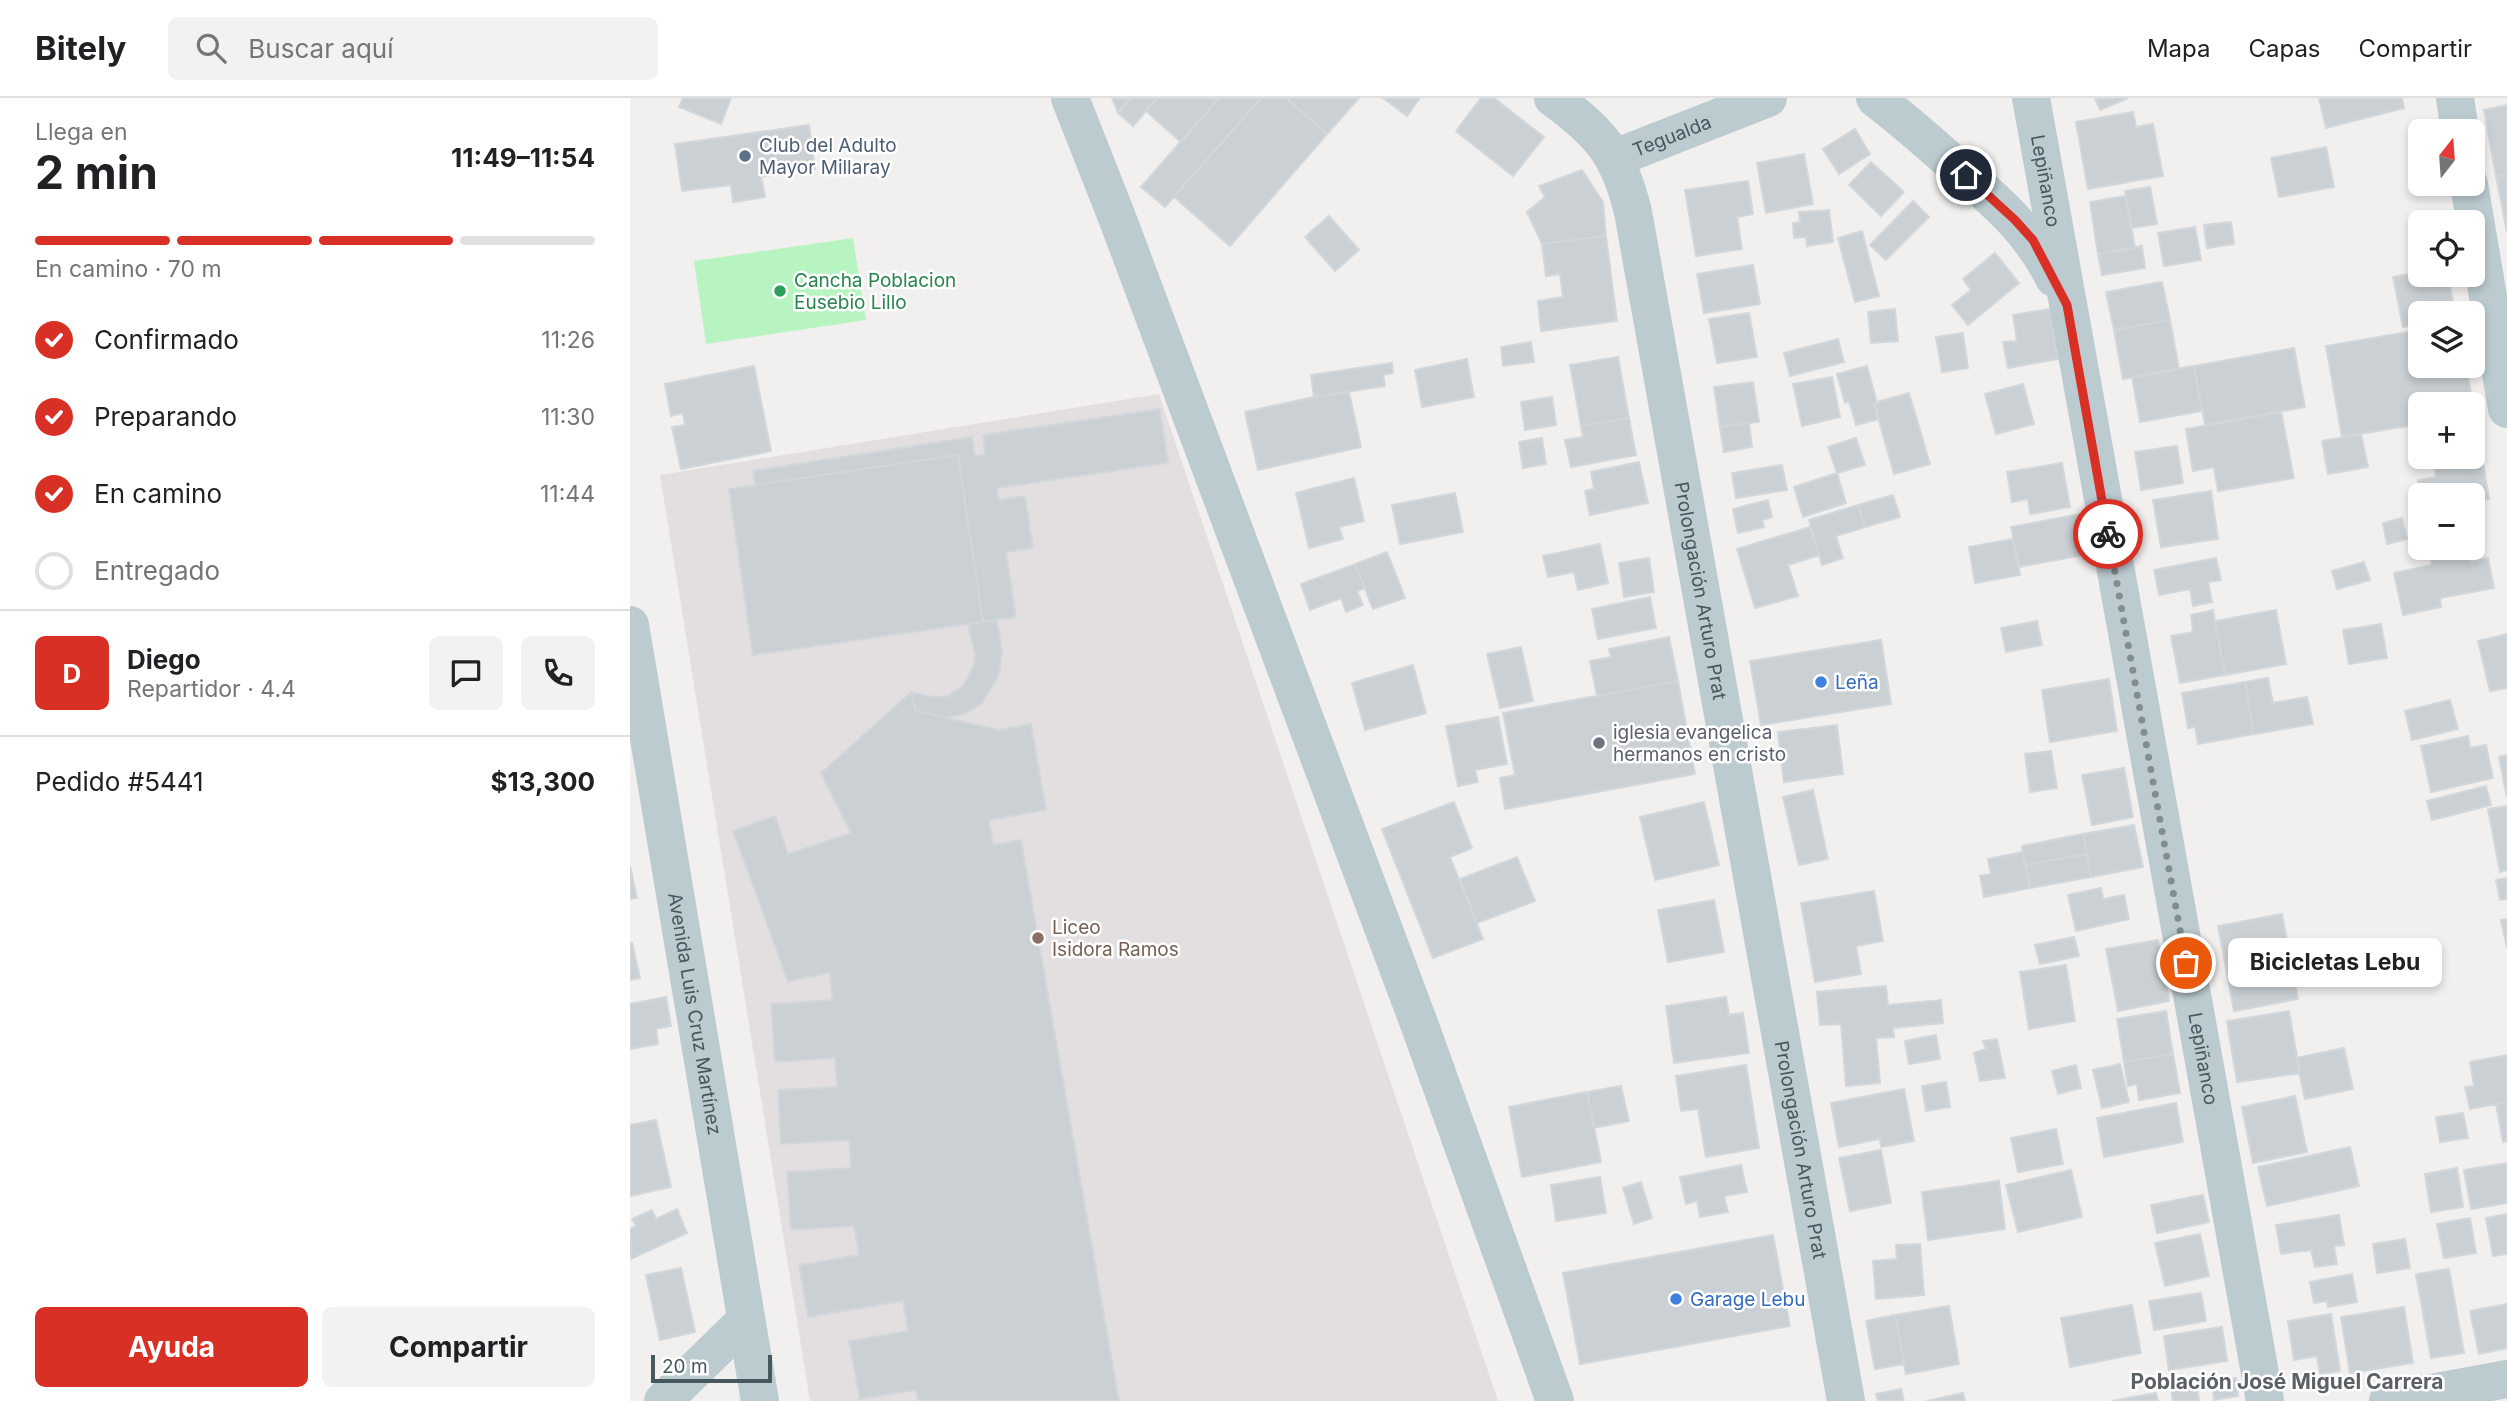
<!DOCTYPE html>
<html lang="es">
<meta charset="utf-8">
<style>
:root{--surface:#fff;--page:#f2f2f2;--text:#202124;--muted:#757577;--line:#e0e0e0;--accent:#d93025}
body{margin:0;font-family:Inter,sans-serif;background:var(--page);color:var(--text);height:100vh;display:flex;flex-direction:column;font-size:26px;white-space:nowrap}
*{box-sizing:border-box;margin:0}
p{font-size:23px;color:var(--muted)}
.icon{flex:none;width:38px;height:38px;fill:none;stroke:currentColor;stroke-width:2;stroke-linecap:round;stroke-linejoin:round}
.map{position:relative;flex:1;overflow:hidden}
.sheet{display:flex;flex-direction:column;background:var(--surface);width:630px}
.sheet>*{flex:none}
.needle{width:46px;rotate:17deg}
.tools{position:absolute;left:1778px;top:21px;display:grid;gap:14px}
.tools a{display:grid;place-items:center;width:77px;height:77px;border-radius:10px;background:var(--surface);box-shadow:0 4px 10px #0003;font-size:35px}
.scale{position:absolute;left:21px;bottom:18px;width:121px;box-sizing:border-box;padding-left:7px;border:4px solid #45585f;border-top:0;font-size:19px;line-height:24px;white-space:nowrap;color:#45585f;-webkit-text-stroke:5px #fff;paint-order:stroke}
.pin{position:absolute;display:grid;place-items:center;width:60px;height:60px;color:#fff;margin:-30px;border:4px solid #fff;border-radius:50%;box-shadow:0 2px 7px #0007}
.courier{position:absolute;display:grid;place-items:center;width:70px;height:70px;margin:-35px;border:5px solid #d93025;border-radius:50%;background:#fff;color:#222;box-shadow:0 2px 9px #0007}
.bubble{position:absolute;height:49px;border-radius:10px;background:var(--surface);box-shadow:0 4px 10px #0003;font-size:23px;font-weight:700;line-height:49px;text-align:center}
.overview em{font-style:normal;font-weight:700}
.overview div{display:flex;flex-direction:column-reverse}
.overview{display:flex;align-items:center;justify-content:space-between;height:119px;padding:0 35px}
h1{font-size:46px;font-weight:700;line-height:52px}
.bar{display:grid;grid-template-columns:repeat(4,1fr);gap:10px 7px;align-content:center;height:84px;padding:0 35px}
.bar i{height:9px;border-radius:5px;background:var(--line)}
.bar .active{background:var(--accent)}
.bar p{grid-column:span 4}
.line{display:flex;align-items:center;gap:18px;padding:0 35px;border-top:2px solid var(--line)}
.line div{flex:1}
.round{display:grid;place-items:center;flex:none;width:74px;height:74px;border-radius:10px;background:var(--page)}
ol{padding:0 35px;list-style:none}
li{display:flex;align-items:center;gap:21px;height:77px}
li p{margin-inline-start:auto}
li .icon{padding:7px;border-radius:50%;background:var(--accent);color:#fff;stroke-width:4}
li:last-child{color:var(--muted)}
li i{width:38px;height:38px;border:4px solid var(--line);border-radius:50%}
.button{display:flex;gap:14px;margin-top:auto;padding:14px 35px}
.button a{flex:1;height:80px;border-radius:10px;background:var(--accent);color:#fff;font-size:28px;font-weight:700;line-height:80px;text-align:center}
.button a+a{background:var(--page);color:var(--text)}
header{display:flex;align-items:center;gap:42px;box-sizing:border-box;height:98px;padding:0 35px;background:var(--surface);border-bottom:2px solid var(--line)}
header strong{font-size:33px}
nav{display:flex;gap:38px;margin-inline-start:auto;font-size:24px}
.search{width:490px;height:63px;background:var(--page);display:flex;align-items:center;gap:18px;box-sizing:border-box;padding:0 24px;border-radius:10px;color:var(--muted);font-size:26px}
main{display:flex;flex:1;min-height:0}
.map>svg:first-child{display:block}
.education{fill:#e3dfe1}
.green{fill:#b8f4c2}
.building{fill:#cad0d4;stroke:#d2d7db;stroke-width:2}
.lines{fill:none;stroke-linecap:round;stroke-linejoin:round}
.minor{stroke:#bbcbd0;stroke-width:38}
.done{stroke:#828d91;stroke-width:7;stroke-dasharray:0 12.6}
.route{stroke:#d93025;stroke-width:9}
.service-dot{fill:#5c6f8a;stroke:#fff;stroke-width:2.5}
.leisure-dot{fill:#2e9e5b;stroke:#fff;stroke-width:2.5}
.shop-dot{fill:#3f7fe0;stroke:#fff;stroke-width:2.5}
.worship-dot{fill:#6b7280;stroke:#fff;stroke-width:2.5}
.education-dot{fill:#8d6e63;stroke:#fff;stroke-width:2.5}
.labels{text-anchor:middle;stroke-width:5;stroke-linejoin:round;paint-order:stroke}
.street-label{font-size:19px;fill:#45585f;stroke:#fff}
.service-label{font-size:19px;fill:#4e5e75;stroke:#fff;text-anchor:start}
.leisure-label{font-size:19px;fill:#27864d;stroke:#fff;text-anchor:start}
.shop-label{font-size:19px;fill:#366cbe;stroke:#fff;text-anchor:start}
.worship-label{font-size:19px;fill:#5b616d;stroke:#fff;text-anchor:start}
.education-label{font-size:19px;fill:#785e54;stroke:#fff;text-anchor:start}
.neighbourhood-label{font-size:21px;font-weight:bold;fill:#5b6165;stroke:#fff}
</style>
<header>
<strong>Bitely</strong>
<div class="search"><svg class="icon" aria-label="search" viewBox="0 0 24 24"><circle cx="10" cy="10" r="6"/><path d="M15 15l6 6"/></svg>Buscar aquí</div>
<nav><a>Mapa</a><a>Capas</a><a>Compartir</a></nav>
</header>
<main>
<section class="sheet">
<div class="overview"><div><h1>2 min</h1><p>Llega en</p></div><em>11:49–11:54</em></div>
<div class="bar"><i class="active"></i><i class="active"></i><i class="active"></i><i></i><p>En camino · 70 m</p></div>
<ol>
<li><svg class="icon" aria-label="check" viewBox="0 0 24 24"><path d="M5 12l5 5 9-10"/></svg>Confirmado<p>11:26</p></li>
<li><svg class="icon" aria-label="check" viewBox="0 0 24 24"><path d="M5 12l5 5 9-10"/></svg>Preparando<p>11:30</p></li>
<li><svg class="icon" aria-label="check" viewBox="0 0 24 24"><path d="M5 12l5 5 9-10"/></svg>En camino<p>11:44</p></li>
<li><i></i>Entregado</li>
</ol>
<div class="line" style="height:126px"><b class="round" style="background:var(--accent);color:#fff">D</b><div><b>Diego</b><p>Repartidor · 4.4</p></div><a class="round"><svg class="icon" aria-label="chat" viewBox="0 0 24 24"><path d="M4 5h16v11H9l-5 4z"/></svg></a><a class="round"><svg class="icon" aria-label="phone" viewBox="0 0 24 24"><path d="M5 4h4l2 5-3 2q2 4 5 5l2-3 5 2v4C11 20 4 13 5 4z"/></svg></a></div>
<div class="line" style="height:91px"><div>Pedido #5441</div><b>$13,300</b></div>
<div class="button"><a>Ayuda</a><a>Compartir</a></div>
</section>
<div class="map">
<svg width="1877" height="1303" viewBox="0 0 1877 1303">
<rect width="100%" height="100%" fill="#f2efef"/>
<path class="education" d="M529,296L868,1303H180L30,377Z"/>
<path class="green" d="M223,140L236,222L76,246L64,163Z"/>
<path class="building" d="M53,0H101L91,26L49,9Z
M482,0H501L488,15Z
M501,0H527L503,28L488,15Z
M527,0H589L551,44L516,13Z
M589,0H631L535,109L511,89Z
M631,0H656L697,36L600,148L544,99Z
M656,0H729L697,36Z
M753,0H790L777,18Z
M851,0H864L914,39L883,78L826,33Z
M1465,0H1498L1470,12Z
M1689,0H1772L1774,10L1696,30Z
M1877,7V76L1866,78L1854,12Z
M1503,14L1506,29L1523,26L1533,78L1458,91L1446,24Z
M179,27L185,71L131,79L135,99L103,104L101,87L52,93L45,46Z
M1225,31L1240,56L1209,76L1193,51Z
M1696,49L1704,89L1649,99L1641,60Z
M1174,56L1183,106L1136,115L1127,65Z
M1241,64L1274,94L1251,118L1219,87Z
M952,72L973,104L976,138L912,146L897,114L915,99L909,88Z
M1877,76V134L1866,78Z
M1118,83L1123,116L1107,119L1112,151L1066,158L1055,92Z
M1520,89L1527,126L1501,130L1495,93Z
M1496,98L1505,150L1468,156L1460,104Z
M1283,103L1299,119L1256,162L1240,147Z
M1199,112L1203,144L1177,148L1176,139L1164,140L1163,125L1170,124L1169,114Z
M699,118L729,152L705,173L675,139Z
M1601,124L1604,146L1577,150L1574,127Z
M1565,129L1571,162L1534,168L1528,135Z
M1232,133L1249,198L1225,204L1208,140Z
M976,138L987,223L911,233L908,203L933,199L930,176L916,178L912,146Z
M1512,148L1515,170L1472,177L1468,156Z
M1365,155L1389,185L1338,227L1322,207L1341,192L1333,181Z
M1123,167L1130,206L1074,215L1067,176Z
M1790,174V177H1818L1825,215H1790V226L1773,229L1763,179Z
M1532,184L1540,222L1484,232L1476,194Z
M1265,211L1268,243L1241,245L1238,214Z
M1420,211L1428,261L1378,270L1373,244L1387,243L1383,217Z
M1119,215L1127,259L1087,265L1079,221Z
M1540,222L1549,271L1493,281L1484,232Z
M1790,232V268H1836L1843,306H1790V326L1712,339L1696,248Z
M1333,235L1338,270L1312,274L1306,239Z
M1208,241L1214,264L1160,278L1154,255Z
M901,244L904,264L873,268L871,249Z
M1664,250L1675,309L1575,327L1564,268Z
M988,259L999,320L951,328L940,267Z
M837,261L844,299L792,309L785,272Z
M762,265L763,275L753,277L755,288L684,299L681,277Z
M124,268L141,353L51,371L42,329L55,327L53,315L41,318L35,286Z
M1237,268L1247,305H1244L1249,321L1226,327L1219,303L1215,305L1207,276Z
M1564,268L1572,313L1510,324L1502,279Z
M1202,279L1210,319L1172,328L1163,286Z
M1123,284L1129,324L1090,329L1084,289Z
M1393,286L1404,326L1366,336L1355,296Z
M719,294L731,349L628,372L615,314L684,299Z
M1279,295L1300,366L1264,376L1244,305Z
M922,299L926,327L895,332L891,304Z
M530,311L538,365L367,390L369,402L395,398L403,450L376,454L386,519L353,524L328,357L125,387L123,373L342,339L345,358L355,356L353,337Z
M1651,314L1664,380L1588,393L1584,369L1563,373L1556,331Z
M1843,317H1845L1859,401L1843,405V397H1790L1788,382L1806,379L1803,359H1843Z
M999,320L1006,357L941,369L935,342L953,339L951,328Z
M1119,325L1122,349L1094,354L1090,329Z
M1731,336L1738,369L1698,376L1692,343Z
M912,340L916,366L893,370L889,344Z
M1226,340L1235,367L1207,375L1198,349Z
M1547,348L1553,385L1511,392L1505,354Z
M328,357L353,524L123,557L99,391Z
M1009,364L1018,405L960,417L955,393L964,391L961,374Z
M1432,365L1440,409L1400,416L1398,401L1382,404L1377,374Z
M1152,367L1157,392L1106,400L1102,375Z
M1207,375L1216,405L1173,419L1164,389Z
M724,380L734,423L709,429L713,441L679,450L666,395Z
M1581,393L1588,441L1531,449L1523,402Z
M825,395L833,434L770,446L762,407Z
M1263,397L1270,419L1235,429L1228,407Z
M1138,402L1142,419L1132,422L1134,429L1108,435L1103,411Z
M1228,407L1235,429L1206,438L1213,460L1192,467L1179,422Z
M1790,413V450H1811L1789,453L1783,415Z
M1451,416L1459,456L1389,469L1381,429Z
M1772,420L1777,441L1757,446L1753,425Z
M1180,429L1189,457L1158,467L1168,498L1125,510L1107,451Z
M1383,441L1390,477L1345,485L1339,449Z
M970,446L978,485L948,492L944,474L918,479L913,458Z
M757,454L775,500L743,511L725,466Z
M1839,454L1841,464L1858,460L1864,490L1810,500L1811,509L1773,517L1764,475L1802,467L1801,462Z
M1019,460L1024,494L994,499L989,465Z
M1586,460L1591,482L1578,484L1582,504L1563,508L1560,491L1529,497L1524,472Z
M1734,464L1740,482L1707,491L1702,473Z
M725,466L735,490L727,493L733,507L716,514L711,500L680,512L671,486Z
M1020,499L1026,530L968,541L962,511Z
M1583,512L1595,577L1550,585L1541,538L1563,534L1561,517Z
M1646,512L1656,566L1595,577L1585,523Z
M367,522L372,553L370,570L367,581L352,605L339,614L317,620L286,613L281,594L304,599L318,598L334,587L344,567L345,556L338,526Z
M1407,523L1412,547L1376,554L1371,530Z
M1751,526L1757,560L1719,566L1713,532Z
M1877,536V590L1860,593L1848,543Z
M1039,539L1048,583L967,598L960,563L981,559L979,551Z
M1251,542L1261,606L1131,627L1120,563Z
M891,549L903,603L870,610L857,556Z
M783,567L796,615L735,632L722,585Z
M1638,580L1643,605L1677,599L1683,626L1624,636L1615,584Z
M1479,581L1487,633L1420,644L1412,592Z
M1048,583L1065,676L875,711L870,680L885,677L873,615Z
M1615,584L1624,636L1568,646L1565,629L1558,630L1552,595Z
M281,594L286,613L369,632L401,626L416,712L359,722L363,747L391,742L489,1303H288L286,1292L230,1301L219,1243L278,1233L273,1203L178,1219L169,1167L229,1157L224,1128L161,1132L157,1074L221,1070L219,1042L151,1046L148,992L207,989L205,960L145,964L141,906L202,902L200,875L158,883L103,733L145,718L158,756L221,735L191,675Z
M1820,602L1828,631L1782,642L1775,613Z
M868,619L877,666L845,672L848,684L828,688L816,628Z
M1207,627L1213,676L1154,684L1148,634Z
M1838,638L1840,650L1856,647L1863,680L1801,694L1791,648Z
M1421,653L1427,690L1400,694L1395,656Z
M1877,657V700L1869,659Z
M1494,670L1503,719L1462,727L1452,677Z
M1856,688L1861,707L1802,722L1797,703Z
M1183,692L1198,761L1169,767L1153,699Z
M824,704L842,750L820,759L853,841L803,860L752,731Z
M1074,704L1089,767L1025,782L1010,719Z
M1877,708V772L1870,774L1858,711Z
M1504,727L1513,769L1461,779L1453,736Z
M1453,736L1457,756L1395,767L1392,748Z
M1393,754L1400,790L1354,799L1350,778L1361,776L1358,761Z
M1457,756L1461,779L1400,790L1395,767Z
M887,759L905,803L847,825L830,781Z
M0,768L7,800L0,801Z
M1877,780V801L1870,802L1866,782Z
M1471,790L1473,801L1494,797L1499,821L1446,833L1438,797Z
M1244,793L1253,843L1226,848L1231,876L1185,884L1171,805Z
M1084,802L1094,854L1038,864L1028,812Z
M1652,816L1668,901L1604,913L1588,828Z
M1877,821V850L1871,822Z
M1444,839L1449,858L1410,866L1405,847Z
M1528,842L1539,903L1488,913L1476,851Z
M0,845H2L10,880L0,882Z
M1436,867L1445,923L1399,931L1390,874Z
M1256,888L1258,907L1311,902L1313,925L1263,930L1264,939L1246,940L1250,985L1216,988L1211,926L1190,927L1187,894Z
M36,899L41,928L26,931L28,946L0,951V906Z
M1096,899L1099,917L1113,915L1119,955L1044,965L1036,908Z
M1536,913L1543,956L1494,964L1487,921Z
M1659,913L1670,975L1607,984L1597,923Z
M1306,937L1310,961L1279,966L1275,943Z
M1367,941L1375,980L1350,983L1344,955L1356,951L1353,943Z
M1714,950L1723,991L1675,1001L1666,960Z
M1543,956L1550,995L1509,1002L1507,986L1498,988L1494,964Z
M1877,957V1004L1840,1011L1835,989L1844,988L1840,964Z
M1490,966L1499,1004L1472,1010L1463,972Z
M1116,967L1129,1050L1076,1059L1068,1011L1051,1013L1046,978Z
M1446,967L1451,990L1428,996L1422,973Z
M1316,984L1320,1009L1296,1013L1292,988Z
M991,988L999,1023L964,1030L957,994Z
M1274,991L1284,1043L1251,1049L1250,1041L1209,1049L1201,1005Z
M957,994L971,1064L892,1079L879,1009Z
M1665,998L1677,1054L1623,1065L1612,1009Z
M1877,1004V1043L1873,1044L1866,1006Z
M1546,1005L1553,1044L1474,1059L1467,1020Z
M1833,1015L1838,1040L1810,1044L1806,1019Z
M26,1022L41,1089L0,1098V1027Z
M1426,1031L1433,1066L1388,1074L1381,1040Z
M1720,1049L1729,1088L1637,1108L1628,1069Z
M1251,1052L1261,1105L1220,1113L1209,1060Z
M1877,1065V1105L1841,1111L1834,1072Z
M1111,1067L1117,1094L1094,1098L1098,1114L1070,1119L1067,1103L1056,1106L1050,1079Z
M1827,1070L1833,1109L1801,1114L1795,1076Z
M1441,1072L1452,1119L1388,1134L1376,1087Z
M970,1079L976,1115L926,1123L921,1087Z
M1369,1083L1375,1131L1298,1142L1292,1094Z
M1011,1084L1022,1120L1004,1126L993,1090Z
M1573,1097L1579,1124L1527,1135L1521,1107Z
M47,1111L57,1135L1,1161L0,1131L6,1128L2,1121L22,1112L26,1121Z
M1877,1116V1156L1863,1158L1856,1120Z
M1709,1117L1714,1147L1704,1148L1707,1166L1685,1169L1681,1152L1651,1156L1646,1127Z
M1840,1120L1846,1155L1814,1160L1807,1126Z
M1570,1136L1579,1178L1535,1188L1525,1145Z
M1143,1137L1160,1228L950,1266L933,1175Z
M1775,1141L1780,1170L1747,1175L1743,1146Z
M1290,1146L1294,1197L1246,1201L1243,1163L1267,1161L1266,1147Z
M51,1170L65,1234L30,1242L16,1177Z
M1819,1171L1834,1255L1801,1260L1786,1176Z
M1722,1176L1727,1204L1698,1209L1697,1203L1684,1205L1680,1184Z
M1571,1195L1576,1223L1524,1232L1519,1203Z
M1877,1206V1250L1849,1256L1840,1213Z
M1502,1207L1511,1255L1440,1269L1431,1220Z
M1319,1208L1329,1266L1276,1276L1265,1217Z
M1774,1209L1783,1265L1720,1275L1711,1219Z
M1701,1216L1710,1273L1690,1276L1687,1258L1664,1262L1658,1223Z
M1265,1217L1274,1266L1245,1271L1236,1223Z
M1592,1229L1597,1263L1539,1272L1534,1238Z
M1606,1280L1608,1298L1584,1302L1582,1283Z
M1567,1286L1569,1303H1543L1541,1290Z
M1271,1291L1274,1303H1248L1246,1296Z
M1333,1295L1335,1303H1297Z
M1526,1295L1528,1303H1482Z"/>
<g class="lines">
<g class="minor">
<path d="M440,0L488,122L791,931L925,1303"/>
<path id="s1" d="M923,0C971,35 989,56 1003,114L1216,1303"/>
<path d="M1245,0C1274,22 1301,46 1328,70C1367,104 1401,133 1424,180"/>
<path id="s2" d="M1401,0L1635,1303"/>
<path d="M1825,0L1830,33"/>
<path id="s3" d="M985,60L1138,0"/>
<path d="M1839,86L1877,311"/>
<path id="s4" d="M0,527L130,1303"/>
<path d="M33,1303L116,1222"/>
<path d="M1758,1303L1877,1281"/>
</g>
</g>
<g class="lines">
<path class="done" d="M1478,436L1556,865"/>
<path class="route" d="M1336,77L1385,122L1403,142L1437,207L1478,436"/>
</g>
<circle class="service-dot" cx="115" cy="58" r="7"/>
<circle class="leisure-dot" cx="150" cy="193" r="7"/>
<g class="shop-dot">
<circle cx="1191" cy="584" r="7"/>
<circle cx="1046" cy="1201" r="7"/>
</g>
<circle class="worship-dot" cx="969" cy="645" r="7"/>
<circle class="education-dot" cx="408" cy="840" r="7"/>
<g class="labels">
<g class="street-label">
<text dy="7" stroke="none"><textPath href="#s3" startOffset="61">Tegualda</textPath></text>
<text dy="7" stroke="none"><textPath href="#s2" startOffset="84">Lepiñanco</textPath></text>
<text dy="7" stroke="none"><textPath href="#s1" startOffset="528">Prolongación Arturo Prat</textPath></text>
<text dy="7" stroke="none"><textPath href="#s4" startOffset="394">Avenida Luis Cruz Martínez</textPath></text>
<text dy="7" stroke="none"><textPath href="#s2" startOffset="976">Lepiñanco</textPath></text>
<text dy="7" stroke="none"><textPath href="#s1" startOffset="1096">Prolongación Arturo Prat</textPath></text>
</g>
<g class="service-label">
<text x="129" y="54">Club del Adulto<tspan x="129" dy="22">Mayor Millaray</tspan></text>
</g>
<g class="leisure-label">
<text x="164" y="189">Cancha Poblacion<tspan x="164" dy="22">Eusebio Lillo</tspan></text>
</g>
<g class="shop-label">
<text x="1205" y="591">Leña</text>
<text x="1060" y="1208">Garage Lebu</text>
</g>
<g class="worship-label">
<text x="983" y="641">iglesia evangelica<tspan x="983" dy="22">hermanos en cristo</tspan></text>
</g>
<g class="education-label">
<text x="422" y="836">Liceo<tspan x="422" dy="22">Isidora Ramos</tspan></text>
</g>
<g class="neighbourhood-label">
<text x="1657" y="1291">Población José Miguel Carrera</text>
</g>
</g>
</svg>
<div class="tools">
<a><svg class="needle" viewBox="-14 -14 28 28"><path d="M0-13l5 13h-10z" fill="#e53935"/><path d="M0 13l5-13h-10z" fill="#757577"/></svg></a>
<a><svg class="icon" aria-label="locate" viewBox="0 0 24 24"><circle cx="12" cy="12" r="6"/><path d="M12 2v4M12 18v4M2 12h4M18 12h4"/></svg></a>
<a><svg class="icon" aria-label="layers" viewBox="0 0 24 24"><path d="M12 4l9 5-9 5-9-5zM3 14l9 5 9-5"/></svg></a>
<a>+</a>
<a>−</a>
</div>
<div class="scale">20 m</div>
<div class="pin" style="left:1556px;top:865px;background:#ea580c"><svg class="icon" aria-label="bag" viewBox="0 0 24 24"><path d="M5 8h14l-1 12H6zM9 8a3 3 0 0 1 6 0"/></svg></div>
<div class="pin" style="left:1336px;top:77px;background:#1f2937"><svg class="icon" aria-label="home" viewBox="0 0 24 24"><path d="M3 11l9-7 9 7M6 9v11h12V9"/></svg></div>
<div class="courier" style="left:1478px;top:436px"><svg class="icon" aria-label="bike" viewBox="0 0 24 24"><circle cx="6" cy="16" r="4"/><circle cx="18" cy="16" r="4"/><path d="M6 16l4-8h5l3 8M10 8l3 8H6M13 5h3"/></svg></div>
<div class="bubble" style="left:1598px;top:840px;width:214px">Bicicletas Lebu</div>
</div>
</main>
